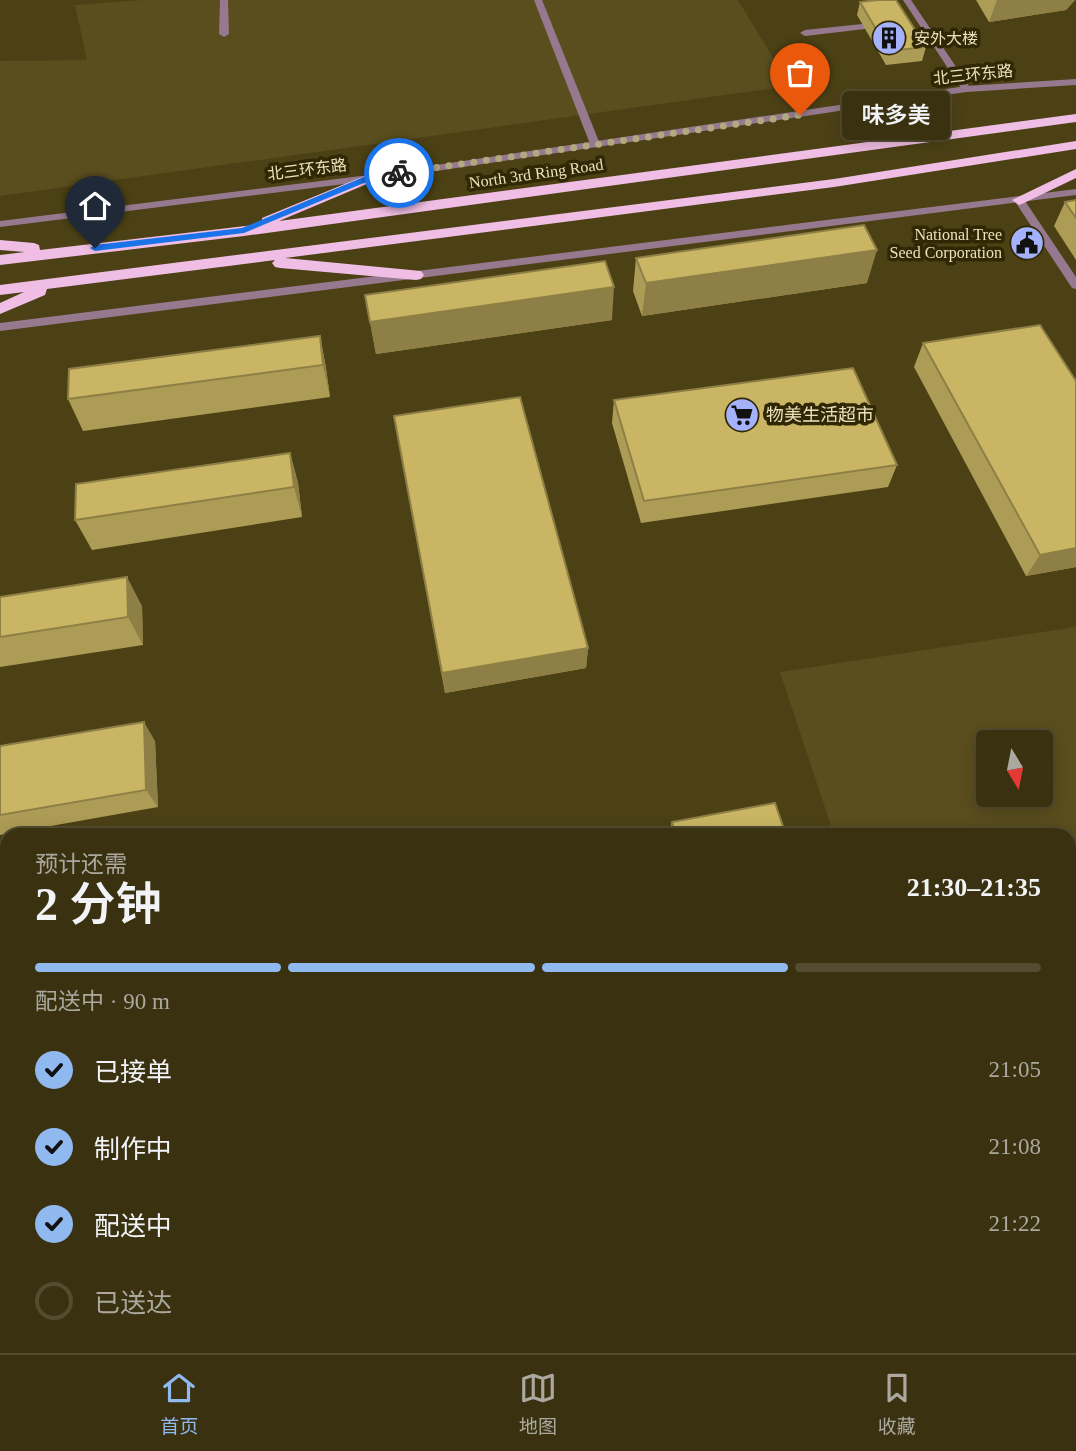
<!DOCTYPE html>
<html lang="zh">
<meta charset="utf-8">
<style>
:root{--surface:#393110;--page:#403919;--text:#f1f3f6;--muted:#aba99f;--line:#534c30;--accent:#90b9f0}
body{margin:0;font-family:"Times New Roman","Noto Sans SC",serif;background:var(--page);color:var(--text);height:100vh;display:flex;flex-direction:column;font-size:26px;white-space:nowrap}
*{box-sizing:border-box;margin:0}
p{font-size:23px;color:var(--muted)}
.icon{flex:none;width:38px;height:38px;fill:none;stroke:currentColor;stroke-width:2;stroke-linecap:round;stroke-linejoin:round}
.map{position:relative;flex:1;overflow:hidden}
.drawer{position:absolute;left:0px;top:828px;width:1076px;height:527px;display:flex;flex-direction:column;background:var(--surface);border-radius:21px 21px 0 0;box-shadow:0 4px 18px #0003,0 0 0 2px var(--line)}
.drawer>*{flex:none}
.needle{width:46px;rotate:170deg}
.fabs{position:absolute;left:976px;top:730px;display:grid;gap:14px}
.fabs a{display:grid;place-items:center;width:77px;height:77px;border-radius:7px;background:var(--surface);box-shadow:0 4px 18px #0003,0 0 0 2px var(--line);font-size:35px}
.pin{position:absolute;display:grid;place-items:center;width:60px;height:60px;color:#fff;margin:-72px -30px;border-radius:50% 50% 50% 0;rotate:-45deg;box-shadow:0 0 7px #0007}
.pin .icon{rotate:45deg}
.courier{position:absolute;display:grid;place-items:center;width:70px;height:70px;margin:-35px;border:5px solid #1a73e8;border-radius:50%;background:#fff;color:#222;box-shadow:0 2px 9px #0007}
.bubble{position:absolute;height:49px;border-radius:7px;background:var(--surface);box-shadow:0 4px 18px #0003,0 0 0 2px var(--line);font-size:23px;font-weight:600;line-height:49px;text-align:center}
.headline em{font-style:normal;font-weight:600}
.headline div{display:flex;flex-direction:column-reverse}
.headline{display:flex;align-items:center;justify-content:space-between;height:119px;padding:0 35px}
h1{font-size:46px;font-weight:600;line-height:52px}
.bar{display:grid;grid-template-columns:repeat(4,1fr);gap:10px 7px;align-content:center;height:84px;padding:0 35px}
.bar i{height:9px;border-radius:5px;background:var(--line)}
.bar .selected{background:var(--accent)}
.bar p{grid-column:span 4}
ol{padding:0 35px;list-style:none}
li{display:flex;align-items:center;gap:21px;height:77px}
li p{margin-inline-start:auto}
li .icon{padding:7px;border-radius:50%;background:var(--accent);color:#111;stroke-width:4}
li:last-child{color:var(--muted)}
li i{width:38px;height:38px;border:4px solid var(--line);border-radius:50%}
.dock{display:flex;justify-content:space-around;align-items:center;height:98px;border-top:2px solid var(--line);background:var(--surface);font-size:19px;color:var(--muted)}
.dock a{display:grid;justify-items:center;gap:4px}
.dock .selected{color:var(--accent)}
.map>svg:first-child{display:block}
.built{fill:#5a4e1e;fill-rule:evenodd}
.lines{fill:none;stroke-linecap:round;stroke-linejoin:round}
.service{fill:#96798e;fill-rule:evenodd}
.minor{fill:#96798e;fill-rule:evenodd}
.tertiary{fill:#96798e;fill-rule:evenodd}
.trunk{fill:#f0bee4;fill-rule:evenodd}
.wall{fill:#ad9c55}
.shaded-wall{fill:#8d7f45}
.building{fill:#c9b563;stroke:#8d7f45;stroke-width:2}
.route{fill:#1a73e8}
.done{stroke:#b3a980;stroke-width:7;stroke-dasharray:0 12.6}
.labels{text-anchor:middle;stroke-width:7;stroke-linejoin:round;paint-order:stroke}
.far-poi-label{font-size:16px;fill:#eae1ba;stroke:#302804;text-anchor:start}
.far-street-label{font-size:16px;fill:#eae1ba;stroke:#302804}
.poi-label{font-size:18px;fill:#eae1ba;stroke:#302804;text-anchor:start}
</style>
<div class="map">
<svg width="1076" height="1353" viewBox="0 0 1076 1353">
<rect width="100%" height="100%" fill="#4c4115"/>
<path class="built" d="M143,0H738L790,86L0,196V61L87,60L75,5Z
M1076,627V1023L1069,1024V835H834L780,672ZM989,742H1041V794H989Z"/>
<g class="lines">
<path class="service" d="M862,24L865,25V29L805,36L800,33L805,30Z"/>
<path class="minor" d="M220,0H228L229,34L224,37L219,34Z
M534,0H542L600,144L599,146L590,144Z
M903,0H911L971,89L969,91H963Z
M1019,197L1023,198L1076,277V289L1072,288L1014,200Z"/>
<path class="tertiary" d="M1076,79V85L966,92L369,181L0,227V221L369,175L966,86Z
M1076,189V195L0,331V323Z"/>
<path class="trunk" d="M1076,114V122L244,236L0,265V255L25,252L0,250V240L34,243L39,245L40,250L262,224V218L369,174L376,178L374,181L279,221Z
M1076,141V149L834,187L285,258L421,271L424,275L421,279L416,280L280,268L275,267L272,263L275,260L47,289L45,295L0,314V303L24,292L0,295V285L834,179Z
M1076,169V178L1024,203L1019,205L1012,200Z"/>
</g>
<path class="wall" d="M976,0H1075L1066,10L989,22Z
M860,2L926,47L922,61L886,65L857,15Z
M1076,200V260L1054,226L1065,202Z
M636,258L867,283L642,316L633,291Z
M365,295L612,320L376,354Z
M320,336L326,368L330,397L83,431L68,399Z
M923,343L1076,567L1026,576L914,367Z
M614,400L897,465L888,487L641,523L612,423Z
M394,416L588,648L586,668L445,693Z
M290,453L298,483L302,517L92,550L75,520Z
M0,597L142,606L143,645L0,667Z
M155,741L158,807L0,835V746Z
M672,822L675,835H668Z
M7,899V1112L0,1113V900Z
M0,1242L7,1348H38L0,1353Z"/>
<path class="shaded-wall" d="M997,0H1075L1066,10L989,22Z
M877,250L867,283L642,316L646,283Z
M614,287L612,320L376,354L370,322Z
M320,336L326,368L330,397L323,365Z
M290,453L298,483L302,517L294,487Z
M1076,548V567L1026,576L1040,555Z
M127,577L142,606L143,645L128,617Z
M588,648L586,668L445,693L442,673Z
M144,722L155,741L158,807L146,790Z"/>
<path class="building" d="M877,0H896L926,47L889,51L860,2Z
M1076,200V218L1065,202Z
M864,225L877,250L646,283L636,258Z
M605,261L614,287L370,322L365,295Z
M1040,325L1076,381V548L1040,555L923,343Z
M320,336L323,365L68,399L69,369Z
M853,368L897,465L644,501L614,400Z
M520,397L588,648L442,673L394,416Z
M290,453L294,487L75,520L76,484Z
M127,577L128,617L0,637V597Z
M144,722L146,790L0,815V746Z
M775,803L786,835H675L672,822Z
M7,899V1100L0,1101V900Z
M7,1241V1348H16L0,1350V1242Z"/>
<path class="route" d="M399,170L402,175L371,180L244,233L95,251L90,248L95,245L242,228L366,176Z"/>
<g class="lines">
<path class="done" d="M399,173L800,115"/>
</g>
<defs>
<g id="building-disc" transform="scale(1.75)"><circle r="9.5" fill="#a4b2fc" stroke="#302804"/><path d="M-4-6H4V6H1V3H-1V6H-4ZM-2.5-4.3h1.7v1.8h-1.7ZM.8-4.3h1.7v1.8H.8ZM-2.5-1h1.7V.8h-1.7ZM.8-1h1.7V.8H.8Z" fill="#111"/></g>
<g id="civic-disc" transform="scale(1.75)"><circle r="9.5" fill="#a4b2fc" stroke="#302804"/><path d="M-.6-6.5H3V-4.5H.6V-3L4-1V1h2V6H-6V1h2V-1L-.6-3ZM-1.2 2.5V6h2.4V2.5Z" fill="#111"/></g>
<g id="supermarket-disc" transform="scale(1.75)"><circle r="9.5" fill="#a4b2fc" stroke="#302804"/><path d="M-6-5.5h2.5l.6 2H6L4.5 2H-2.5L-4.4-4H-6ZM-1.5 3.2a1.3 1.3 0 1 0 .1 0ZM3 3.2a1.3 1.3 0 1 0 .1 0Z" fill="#111"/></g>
</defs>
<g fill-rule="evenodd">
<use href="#building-disc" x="889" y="38"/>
<use href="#civic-disc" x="1027" y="243"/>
<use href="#supermarket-disc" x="742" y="415"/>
</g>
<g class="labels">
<g class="far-poi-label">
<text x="914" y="44">安外大楼</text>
<text x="1002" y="240" text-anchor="end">National Tree<tspan x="1002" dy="18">Seed Corporation</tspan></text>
</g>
<g class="far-street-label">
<text transform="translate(973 74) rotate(-6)" y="6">北三环东路</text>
<text transform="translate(307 169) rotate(-7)" y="6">北三环东路</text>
<text transform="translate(536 173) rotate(-8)" y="6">North 3rd Ring Road</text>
</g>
<g class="poi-label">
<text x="766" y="421">物美生活超市</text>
</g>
</g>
</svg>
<div class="fabs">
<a><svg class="needle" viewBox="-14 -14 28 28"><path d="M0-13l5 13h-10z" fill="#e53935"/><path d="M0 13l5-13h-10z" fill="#aba99f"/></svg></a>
</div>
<div class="pin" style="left:800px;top:115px;background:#ea580c"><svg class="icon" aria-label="bag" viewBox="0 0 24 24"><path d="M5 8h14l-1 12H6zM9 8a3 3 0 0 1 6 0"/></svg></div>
<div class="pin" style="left:95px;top:248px;background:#1f2937"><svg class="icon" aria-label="home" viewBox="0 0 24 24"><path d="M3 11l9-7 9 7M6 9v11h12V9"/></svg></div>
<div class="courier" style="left:399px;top:173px"><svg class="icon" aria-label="bike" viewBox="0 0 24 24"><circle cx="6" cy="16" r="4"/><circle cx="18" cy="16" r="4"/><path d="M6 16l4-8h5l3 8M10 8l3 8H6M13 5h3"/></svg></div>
<div class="bubble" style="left:842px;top:91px;width:108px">味多美</div>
<section class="drawer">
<div class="headline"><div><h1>2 分钟</h1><p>预计还需</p></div><em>21:30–21:35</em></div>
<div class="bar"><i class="selected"></i><i class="selected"></i><i class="selected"></i><i></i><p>配送中 · 90 m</p></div>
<ol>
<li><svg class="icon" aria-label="check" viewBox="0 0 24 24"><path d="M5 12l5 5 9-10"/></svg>已接单<p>21:05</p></li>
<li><svg class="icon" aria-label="check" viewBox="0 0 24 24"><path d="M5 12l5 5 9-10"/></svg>制作中<p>21:08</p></li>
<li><svg class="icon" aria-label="check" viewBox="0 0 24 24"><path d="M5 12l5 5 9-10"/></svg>配送中<p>21:22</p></li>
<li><i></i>已送达</li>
</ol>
</section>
</div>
<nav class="dock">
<a class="selected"><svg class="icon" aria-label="home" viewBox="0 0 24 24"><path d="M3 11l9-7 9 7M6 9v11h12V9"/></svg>首页</a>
<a><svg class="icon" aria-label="map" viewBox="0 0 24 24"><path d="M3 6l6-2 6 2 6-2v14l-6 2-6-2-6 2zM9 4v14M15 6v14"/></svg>地图</a>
<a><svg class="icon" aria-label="saved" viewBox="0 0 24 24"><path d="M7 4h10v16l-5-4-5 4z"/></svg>收藏</a>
</nav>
